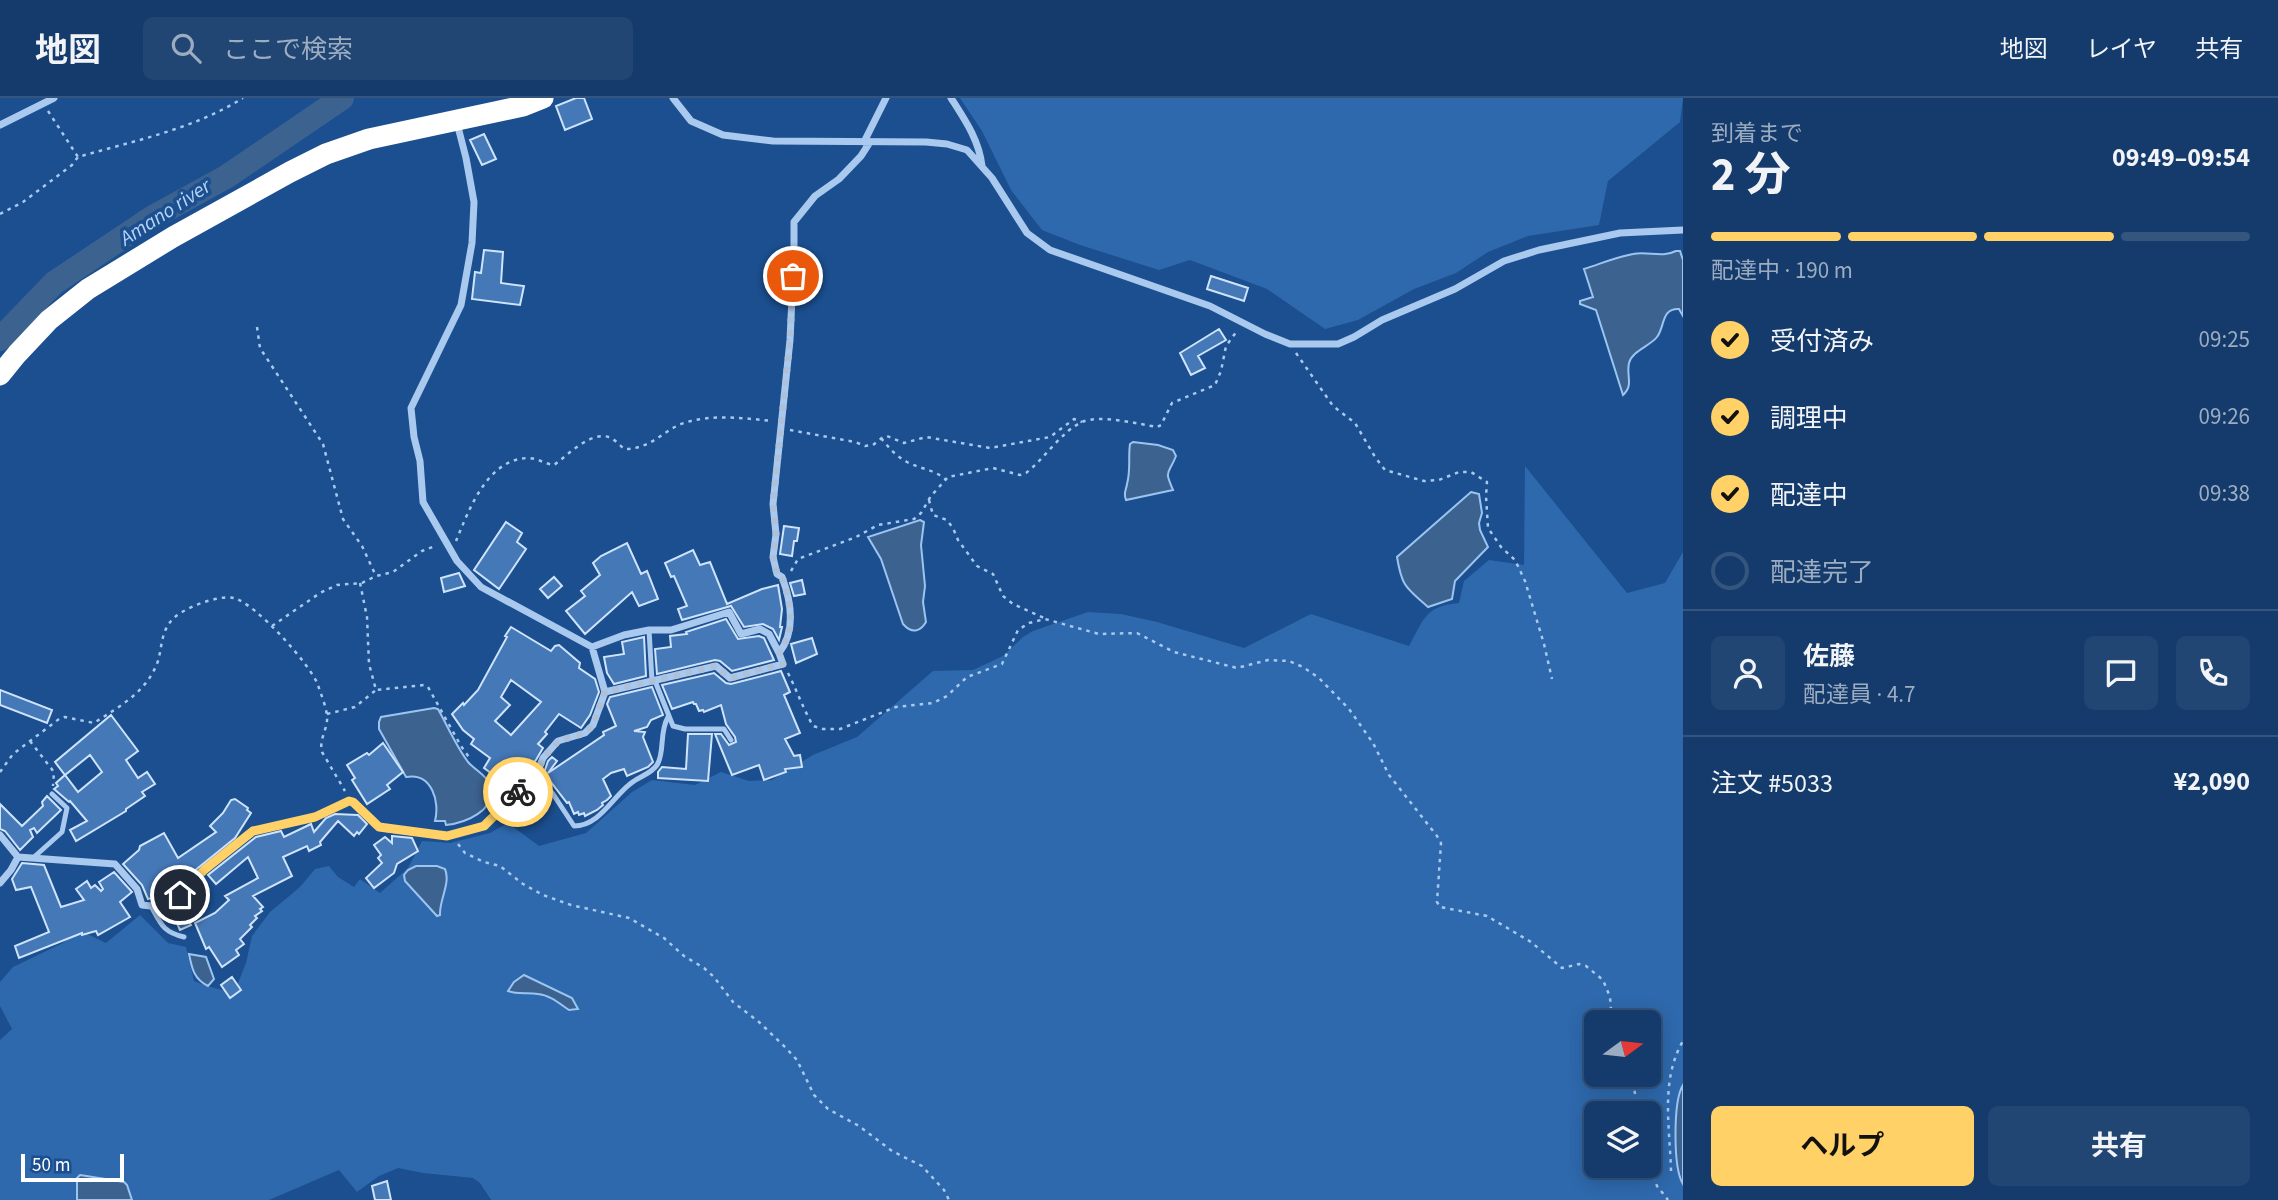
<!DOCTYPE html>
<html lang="ja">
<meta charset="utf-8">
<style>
:root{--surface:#143b6b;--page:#214673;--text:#f1f3f6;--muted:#9dadc1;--line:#33557e;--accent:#ffd166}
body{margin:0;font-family:"Source Sans 3","Noto Sans JP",sans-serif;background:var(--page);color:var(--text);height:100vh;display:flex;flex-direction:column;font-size:26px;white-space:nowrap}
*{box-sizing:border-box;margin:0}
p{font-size:23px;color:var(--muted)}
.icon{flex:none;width:38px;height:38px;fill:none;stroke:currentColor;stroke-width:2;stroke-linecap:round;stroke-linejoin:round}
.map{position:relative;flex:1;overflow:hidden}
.drawer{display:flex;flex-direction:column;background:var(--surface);width:595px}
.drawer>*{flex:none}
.needle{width:46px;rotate:75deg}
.controls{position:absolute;left:1584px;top:912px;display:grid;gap:14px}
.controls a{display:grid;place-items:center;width:77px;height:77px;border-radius:10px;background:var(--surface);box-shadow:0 4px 18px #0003,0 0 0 2px var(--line);font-size:35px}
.scale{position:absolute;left:21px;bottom:18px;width:103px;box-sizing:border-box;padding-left:7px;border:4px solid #fff;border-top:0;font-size:19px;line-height:24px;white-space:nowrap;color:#fff;-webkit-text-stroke:5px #1b4f8f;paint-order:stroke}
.pin{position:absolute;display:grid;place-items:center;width:60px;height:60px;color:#fff;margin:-30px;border:4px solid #fff;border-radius:50%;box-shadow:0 2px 7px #0007}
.courier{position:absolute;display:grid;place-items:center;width:70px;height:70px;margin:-35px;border:5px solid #ffd166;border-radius:50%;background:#fff;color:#222;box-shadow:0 2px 9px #0007}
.head em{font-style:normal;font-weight:700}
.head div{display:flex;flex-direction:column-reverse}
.head{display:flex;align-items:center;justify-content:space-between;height:119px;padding:0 28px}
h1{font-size:46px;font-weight:700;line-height:52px}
.bar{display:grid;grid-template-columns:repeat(4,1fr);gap:10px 7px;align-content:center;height:84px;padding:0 28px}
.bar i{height:9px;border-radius:5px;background:var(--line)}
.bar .active{background:var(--accent)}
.bar p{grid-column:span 4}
.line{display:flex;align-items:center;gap:18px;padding:0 28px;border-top:2px solid var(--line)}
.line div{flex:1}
.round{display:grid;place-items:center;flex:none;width:74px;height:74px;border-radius:10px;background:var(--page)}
ol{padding:0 28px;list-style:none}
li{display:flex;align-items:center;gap:21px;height:77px}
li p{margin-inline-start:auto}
li .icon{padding:7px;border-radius:50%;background:var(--accent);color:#111;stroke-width:4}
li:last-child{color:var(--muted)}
li i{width:38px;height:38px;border:4px solid var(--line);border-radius:50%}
.button{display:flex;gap:14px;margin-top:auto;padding:14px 28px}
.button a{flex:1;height:80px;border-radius:10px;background:var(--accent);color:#111;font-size:28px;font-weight:700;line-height:80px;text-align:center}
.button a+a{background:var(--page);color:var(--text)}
header{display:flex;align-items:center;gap:42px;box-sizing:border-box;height:98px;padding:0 35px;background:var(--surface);border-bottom:2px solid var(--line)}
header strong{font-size:33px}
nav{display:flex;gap:38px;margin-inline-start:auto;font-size:24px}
.search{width:490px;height:63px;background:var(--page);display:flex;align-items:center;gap:18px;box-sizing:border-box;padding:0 24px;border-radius:10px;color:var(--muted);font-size:26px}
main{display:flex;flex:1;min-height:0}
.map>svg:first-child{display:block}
.green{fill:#2e69ad;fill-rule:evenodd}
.water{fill:#3c6290;stroke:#9cc4f0;stroke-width:2}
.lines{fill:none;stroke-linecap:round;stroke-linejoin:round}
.river{stroke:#3c6290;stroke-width:24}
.building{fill:#4478b7;stroke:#cfe3fa;stroke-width:2;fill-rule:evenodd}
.path{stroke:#a9c9ee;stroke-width:2.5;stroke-dasharray:3.5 5;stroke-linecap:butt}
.lane{stroke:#a9c9ee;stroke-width:5}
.street{stroke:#a9c9ee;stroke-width:7}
.highway{stroke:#fff;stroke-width:21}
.done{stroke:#afc1d8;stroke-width:7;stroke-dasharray:0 12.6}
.route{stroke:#ffd166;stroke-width:9}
.labels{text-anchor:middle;stroke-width:7;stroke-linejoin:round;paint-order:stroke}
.water-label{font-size:21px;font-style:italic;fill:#b5d3f5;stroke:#1b4f8f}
</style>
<header>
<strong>地図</strong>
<div class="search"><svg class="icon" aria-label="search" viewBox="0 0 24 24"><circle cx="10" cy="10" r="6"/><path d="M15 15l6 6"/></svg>ここで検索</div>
<nav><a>地図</a><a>レイヤ</a><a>共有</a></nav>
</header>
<main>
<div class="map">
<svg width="1683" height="1102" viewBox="0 0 1683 1102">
<rect width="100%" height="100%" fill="#1b4f8f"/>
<path class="green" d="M960,0H1683L1680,24L1608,83L1599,127L1528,138L1488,154L1456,175L1414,191L1358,222L1325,231L1267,191L1190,162L1159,172L1080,147L1042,132L1011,92L982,33Z
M1525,368L1627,495L1665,485L1683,454V1102H491L480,1085L473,1080L423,1075L398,1070L379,1078L357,1094L339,1072L269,1102H0V942L12,931L0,908V884L13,869L63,845L77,831L106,845L140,817L168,845L186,849L194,883C207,889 220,891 234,895L246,865L252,838L270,814L300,789L315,771L329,768L338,779L354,789L360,781L380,795L408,770L422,743L450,745L490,735L508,725L539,748L586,735L632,694L652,682L695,687L721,674L749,683L772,682L813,657L857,639L933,573L973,572L1003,558L1023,539L1033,533L1088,514L1121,516L1157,524L1244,550L1311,516L1409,548C1424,521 1425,508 1459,505L1464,483L1489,462L1524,467ZM1596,924H1648V976H1596ZM1596,1015H1648V1068H1596Z"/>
<path class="water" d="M1676,153H1680L1683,162V218L1679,211C1661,210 1665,229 1657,239C1650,248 1632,253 1629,265C1626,278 1634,287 1623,297L1596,212L1580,206V203L1593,199L1584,171C1600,166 1616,159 1633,156C1648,153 1662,160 1676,153Z
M1133,344L1158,347L1173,352L1176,358C1168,378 1164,371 1173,392L1126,402C1123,395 1126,393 1127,386C1131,372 1128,359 1130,346Z
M1471,394L1479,396L1482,415L1479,425L1480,432L1488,449L1455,483L1452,501L1428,509C1407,490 1402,490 1397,459Z
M920,422L924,424L921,447L925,488L923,504L926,524C920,534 912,536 903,526L881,461L868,439Z
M434,610L438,611C448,629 456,648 468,664C475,672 488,678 491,688C496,713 465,725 446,727L445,723H435C440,704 432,674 406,679L379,631V624L381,619Z
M416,768H437L445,771C451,785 439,802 440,817L437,818L405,783L404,777L408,772Z
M189,856L206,859L214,881L208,888C194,881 192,871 189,856Z
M524,877L572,900L578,911L569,912C560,906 550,897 538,896C527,894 519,897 508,893L514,884Z
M1683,987V1086C1673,1070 1673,1003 1683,987Z
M80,1077L124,1084L127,1087L132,1102H77V1080Z"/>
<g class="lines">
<path class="river" d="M0,241L54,185L153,119L226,79L342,0"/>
</g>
<path class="building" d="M576,0H584L592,21L565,32L556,8Z
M484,36L496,61L482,67L470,42Z
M484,152L503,154L501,185L524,188L520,207L472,201L475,174L481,175Z
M1211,178L1248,190L1244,203L1207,191Z
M1219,231L1226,242L1198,258L1205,270L1191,277L1180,255Z
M506,424L522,435L517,444L526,451L499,491L474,472Z
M784,428L799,430L797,443H794L792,458L780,456Z
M627,445L641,476L647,473L658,501L639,508L632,494L585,536L566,513L585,498L581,493L600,477L593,465L601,458Z
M693,452L700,467L710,464L727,506L762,491L778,487L782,511L780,529H782L779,542L773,531L763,526L744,529L731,508L682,522L678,511L687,508L674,478L671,479L665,465Z
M459,475L465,488L444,494L441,480Z
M554,479L562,488L548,500L540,491Z
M802,482L805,496L794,498L790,485Z
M726,521L738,541L759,538L764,540L774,562L732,573L720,563L715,562L657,576L655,551L671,549L670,538L687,536L686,534Z
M511,529L551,553L555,548L559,547L580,565L579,570L595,581L599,594L590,617L581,630L559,616L545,634L547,636L538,646L543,650L536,662L522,677L512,669L502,683L484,670L490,660L471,646L474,641L463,632L452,616L463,605L464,607L478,592L507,539L505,538ZM511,582L541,604L511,637L495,623L510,607L501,599Z
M644,539L646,578L614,586L607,575L604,559L624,556L622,544Z
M812,540L817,556L796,565L791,546Z
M781,573L790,594L784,597L800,635L785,641L794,658L800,657L802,669L785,671L786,674L764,682L759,667L732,677L715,636H721L729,647L736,644L735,639L726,626L721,607L704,614L703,612L699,613L696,606H694L693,604L672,611L662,587L714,575L726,585L731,586Z
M652,589L663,617L651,622L647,629L634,633L645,634L643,639L653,664L648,669L627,678L624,671L611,675L603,681L611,698L607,702L602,705L603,707L597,712L585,718L584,715L579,717L578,714L574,716L569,704L567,705L544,675L548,663L552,659L557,663L548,675L604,637L603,634L616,628L607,606L610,599Z
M0,592L52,612L47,625L0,607Z
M111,617L138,653L126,662L138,680L147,674L155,686L142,694L145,698L126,711V713L76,743L70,732L87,723L70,703L69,704L54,691L58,688L56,685L65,677L78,694L102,674L90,657L65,677L55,664Z
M688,636H712L708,683L658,680V674L662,669L686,671Z
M383,645L403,674L387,687L390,691L367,706L352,682L355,680L347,667L367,655L369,657Z
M47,698L61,712L37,735L34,730L30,732L33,739L20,752L5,733L0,731V706L22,728L43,708L42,704Z
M235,701L248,710L247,712L251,715L235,740L193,774L173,788L175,793L148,801L142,787L123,766L139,752L140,748L164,735L178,760L216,734L210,728L223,715L231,702Z
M335,716L358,717L367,726L359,736L357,734L354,738L338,723L320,744L321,747L309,753L307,748L283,759L292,778L253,798L263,809L260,811L262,813L255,818L257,820L250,827L252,829L240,841L244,846L236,852L239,857L222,869L209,849L206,851L195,825L215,815L229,802L225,798L258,780L248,759L216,786L208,777L256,739L281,733L284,739L311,726L314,734L326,720Z
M392,738L412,740L418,753L397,766L394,775L374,790L366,780L382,765L378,760L381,757L374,747L385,739L392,745Z
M22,765L44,767L61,809L84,802L76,791L87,783L91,790L95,787L101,793L103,791L99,784L114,774L132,794L120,804L130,819L98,837L96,833L82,837V835L19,860L15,848L49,834L31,789L16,792L12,781Z
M183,815L191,827L180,832L174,819Z
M232,879L241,892L230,900L221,887Z
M387,1083L391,1102H375L372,1088Z"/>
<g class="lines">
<path class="path" d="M48,13L78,59
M0,116L23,104L72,67L78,59C133,43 194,31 243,0
M257,229L260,250L323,346L343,421L362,448L376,478
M1296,255L1333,308L1355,325L1375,359L1385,372L1424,383L1439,382L1459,374H1471L1487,384L1486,398L1488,430L1501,449L1515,462L1525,483L1544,546L1552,581
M790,332L855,344L865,348L873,347L883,339L887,338L904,345L926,339L990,350L1050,339L1074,321L1082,324
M881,340C889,350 896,358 907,364C920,371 933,371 945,381
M929,402L933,417L947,422L953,430L958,442L977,468L993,476L1003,498L1013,506L1044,520
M456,443C469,412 487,361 528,360C537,360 545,366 554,367C568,357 592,331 611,340C616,343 620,347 624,351C652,351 663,332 684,325C711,316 743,320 772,323
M791,473L798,461L856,439L878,427L914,421L921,415L931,398L948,379L993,370L1020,377L1026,375C1044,361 1062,333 1082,324C1100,316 1138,326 1157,329L1161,327L1172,305L1215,287L1221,273L1226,248L1237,233
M360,485L367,519L369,566L376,592L424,587L428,589L461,648L471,662
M272,528L320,495L337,487L362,485L376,478L393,474L422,453L435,448
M788,575C797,593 803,610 813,628L823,631H840L896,609L933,605L947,598L967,579L1002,566L1018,532L1029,525L1045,521L1099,536L1137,535L1174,554L1237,570L1268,562L1289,563L1303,569L1319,580L1349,611L1373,645L1389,677L1437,738L1441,745L1437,804L1440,809L1487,818L1531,844L1562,870L1579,866L1586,868L1603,882L1610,899L1612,924
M327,616L355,609L376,592
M30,643L54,674L53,688
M0,674L13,656L59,621L65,619L94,625C120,608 147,594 158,563C162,549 161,535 171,523C180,511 219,496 234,500C256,506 310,566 318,587C321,597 328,612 327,623C326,633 319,643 322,654L345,693
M458,746L465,755L484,764L500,768L523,786L543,797L571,807L629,820L664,840L684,858L704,870L714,879L733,904L759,924L786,950L797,962L814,997L828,1011L859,1028L892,1053L922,1068L944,1092L949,1102
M1631,976L1639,1015
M1648,1062L1657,1088L1668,1102
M1671,1073C1670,1030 1660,982 1683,943"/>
<path class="lane" d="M649,532L652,583
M655,583L673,628L685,631H724L731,642
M537,676L553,696L574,728C599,728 612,700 630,686C638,679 651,676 657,667C665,655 659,634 668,619
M33,760L62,734L67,710L52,696
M151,808C161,826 163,834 184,839"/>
<path class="street" d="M673,0L691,23L723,37L773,43L926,44L947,46L967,52L992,80L1027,135L1050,152L1210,208L1265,236L1290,246H1338L1354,239L1382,222L1455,191L1504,163L1539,152L1620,135L1683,132
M951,0C965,22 979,42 982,68
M457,25L466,60L474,104L472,145L461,207L411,310L414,339L420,363L423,404L457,463L481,489L592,549L605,594L716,568L730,580L783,566L779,555C796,533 791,503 782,479L777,476L773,459L776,436L773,406L790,242L794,157V124L815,98L839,81L861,58L870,44
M0,27L54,0
M864,44L886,0
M592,549L624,537L649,532H671L729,514L741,536L760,531L769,536L779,555
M0,737L18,759L115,766L137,791L142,807L151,808L180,797L204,772L253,733L315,719L349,703L353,704L379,729L389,731L447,738L484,728L537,676L543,660L558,643L585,635L593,627L605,594
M0,785L11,772L18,759"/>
<path class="highway" d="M0,277L17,256L49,222L88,191L173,139L290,74L326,56L369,41L523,8L543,0"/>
</g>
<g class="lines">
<path class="done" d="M518,694L537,676L543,660L558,643L585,635L593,627L605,594L716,568L730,580L783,566L779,555C796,533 791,503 782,479L777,476L773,459L776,436L773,406L790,242L793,178"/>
<path class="route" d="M180,797L204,772L253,733L315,719L349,703L353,704L379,729L447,738L484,728L518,694"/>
</g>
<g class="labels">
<g class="water-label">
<text transform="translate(165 114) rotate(-33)" y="7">Amano river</text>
</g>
</g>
</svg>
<div class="controls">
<a><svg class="needle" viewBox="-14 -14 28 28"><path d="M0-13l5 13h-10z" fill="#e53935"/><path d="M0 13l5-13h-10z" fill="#9dadc1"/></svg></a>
<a><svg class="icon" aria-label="layers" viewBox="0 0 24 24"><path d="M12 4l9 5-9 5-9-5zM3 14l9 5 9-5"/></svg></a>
</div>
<div class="scale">50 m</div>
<div class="pin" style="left:793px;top:178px;background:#ea580c"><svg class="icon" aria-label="bag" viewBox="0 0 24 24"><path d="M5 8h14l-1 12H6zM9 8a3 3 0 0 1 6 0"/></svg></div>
<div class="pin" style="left:180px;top:797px;background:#1f2937"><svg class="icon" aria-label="home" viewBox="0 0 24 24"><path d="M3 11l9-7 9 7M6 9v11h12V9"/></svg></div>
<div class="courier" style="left:518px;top:694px"><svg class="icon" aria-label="bike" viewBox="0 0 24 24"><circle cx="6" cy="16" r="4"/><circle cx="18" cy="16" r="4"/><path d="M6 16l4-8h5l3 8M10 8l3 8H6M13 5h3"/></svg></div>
</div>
<section class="drawer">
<div class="head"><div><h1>2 分</h1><p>到着まで</p></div><em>09:49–09:54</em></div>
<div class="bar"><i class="active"></i><i class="active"></i><i class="active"></i><i></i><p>配達中 · 190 m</p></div>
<ol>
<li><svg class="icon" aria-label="check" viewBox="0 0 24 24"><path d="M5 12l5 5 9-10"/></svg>受付済み<p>09:25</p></li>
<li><svg class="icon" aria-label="check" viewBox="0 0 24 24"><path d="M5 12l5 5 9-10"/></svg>調理中<p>09:26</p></li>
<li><svg class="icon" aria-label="check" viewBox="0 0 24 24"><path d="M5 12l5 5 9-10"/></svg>配達中<p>09:38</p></li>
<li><i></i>配達完了</li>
</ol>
<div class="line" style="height:126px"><a class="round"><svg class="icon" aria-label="person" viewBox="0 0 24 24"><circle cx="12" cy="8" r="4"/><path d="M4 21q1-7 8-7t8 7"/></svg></a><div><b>佐藤</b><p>配達員 · 4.7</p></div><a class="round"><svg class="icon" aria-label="chat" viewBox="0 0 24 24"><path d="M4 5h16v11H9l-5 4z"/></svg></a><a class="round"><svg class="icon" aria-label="phone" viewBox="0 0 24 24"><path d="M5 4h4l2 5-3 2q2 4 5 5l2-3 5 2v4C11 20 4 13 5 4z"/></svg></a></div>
<div class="line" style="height:91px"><div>注文 #5033</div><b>¥2,090</b></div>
<div class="button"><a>ヘルプ</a><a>共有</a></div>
</section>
</main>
